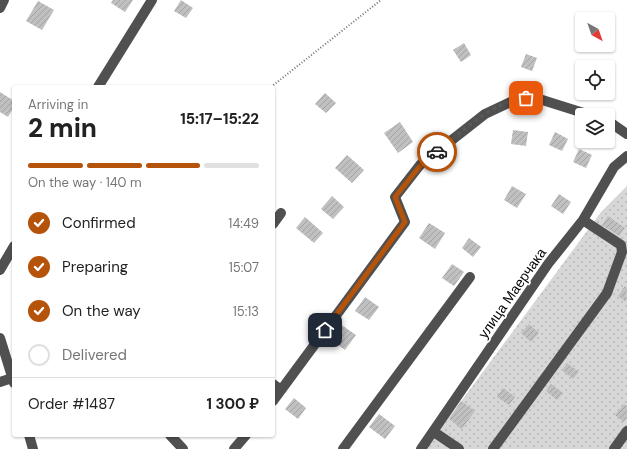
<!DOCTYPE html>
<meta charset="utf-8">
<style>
:root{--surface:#fff;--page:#f2f2f2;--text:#222;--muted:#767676;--line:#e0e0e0;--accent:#b45309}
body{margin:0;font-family:"DM Sans",sans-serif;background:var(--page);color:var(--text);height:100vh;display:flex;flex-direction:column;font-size:15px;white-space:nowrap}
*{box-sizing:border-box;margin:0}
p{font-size:13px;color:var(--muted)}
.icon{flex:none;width:22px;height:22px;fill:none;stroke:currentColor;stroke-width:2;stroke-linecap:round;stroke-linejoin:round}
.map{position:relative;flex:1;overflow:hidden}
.drawer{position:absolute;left:12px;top:85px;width:263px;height:352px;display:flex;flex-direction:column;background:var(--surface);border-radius:4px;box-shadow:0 1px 3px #0004}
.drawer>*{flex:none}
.needle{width:26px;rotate:140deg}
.fabs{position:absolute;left:575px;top:12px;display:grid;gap:8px}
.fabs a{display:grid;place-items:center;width:40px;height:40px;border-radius:4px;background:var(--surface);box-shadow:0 1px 3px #0004;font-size:20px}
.pin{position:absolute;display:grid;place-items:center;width:34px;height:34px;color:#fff;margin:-17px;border-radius:8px;box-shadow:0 2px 6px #0006}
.courier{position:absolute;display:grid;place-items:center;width:40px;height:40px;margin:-20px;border:3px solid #b45309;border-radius:50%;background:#fff;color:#222;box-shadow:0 1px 5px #0007}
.headline em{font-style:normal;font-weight:800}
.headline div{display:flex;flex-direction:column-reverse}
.headline{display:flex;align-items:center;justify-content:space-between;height:68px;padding:0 16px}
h1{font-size:26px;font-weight:800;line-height:30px}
.bar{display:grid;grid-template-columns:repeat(4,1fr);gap:6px 4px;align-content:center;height:48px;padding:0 16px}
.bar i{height:5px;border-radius:3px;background:var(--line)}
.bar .on{background:var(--accent)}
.bar p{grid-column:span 4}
.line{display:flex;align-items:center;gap:10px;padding:0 16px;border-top:1px solid var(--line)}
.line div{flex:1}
ol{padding:0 16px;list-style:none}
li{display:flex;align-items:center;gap:12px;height:44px}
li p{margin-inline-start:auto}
li .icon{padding:4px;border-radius:50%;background:var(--accent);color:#fff;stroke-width:4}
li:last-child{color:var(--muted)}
li i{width:22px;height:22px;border:2px solid var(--line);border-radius:50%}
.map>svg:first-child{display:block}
.park{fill:url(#park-dots)}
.building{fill:url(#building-hatch)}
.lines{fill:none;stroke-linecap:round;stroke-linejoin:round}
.path{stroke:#727272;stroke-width:2;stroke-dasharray:1 2;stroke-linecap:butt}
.minor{stroke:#505050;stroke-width:10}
.done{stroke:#595959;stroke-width:4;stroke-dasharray:0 7.2}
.route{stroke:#b45309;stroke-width:5}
.labels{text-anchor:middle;stroke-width:3.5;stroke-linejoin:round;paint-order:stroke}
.street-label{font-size:14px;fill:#000;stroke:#fff}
</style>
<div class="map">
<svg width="627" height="449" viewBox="0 0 627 449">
<defs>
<pattern id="park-dots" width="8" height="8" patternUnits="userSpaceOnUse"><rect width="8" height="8" fill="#d7d7d7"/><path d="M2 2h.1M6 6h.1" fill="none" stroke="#b7b7b7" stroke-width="1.8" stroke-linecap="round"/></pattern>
<pattern id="building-hatch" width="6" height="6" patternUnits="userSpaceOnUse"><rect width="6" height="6" fill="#c0c0c0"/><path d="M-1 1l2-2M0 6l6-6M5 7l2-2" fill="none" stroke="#a3a3a3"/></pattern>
</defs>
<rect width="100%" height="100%" fill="#fff"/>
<path class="park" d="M627,186V449H426L601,212Z"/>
<path class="building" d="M113,0H133L125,12L111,3Z
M181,0L193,8L186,18L174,11Z
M38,1L54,10L42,30L26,21Z
M464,43L471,55L461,62L453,50Z
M526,54L537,58L532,71L521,67Z
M0,92L14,101V107L8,117L0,112Z
M325,93L336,103L326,113L315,104Z
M400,122L413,142L398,153L384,133Z
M513,130L528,132L526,146L511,144Z
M555,132L568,139L562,151L549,145Z
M579,149L592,155L586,168L573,162Z
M347,155L364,170L352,183L335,168Z
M512,186L526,194L517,208L504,200Z
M559,194L571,202L563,214L551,206Z
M332,196L344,207L333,219L321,209Z
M608,216L625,228L619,236L602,225Z
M305,217L323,233L314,243L296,228Z
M429,223L445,233L435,249L419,238Z
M469,238L481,247L473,257L462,248Z
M452,264L464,272L454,286L442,278Z
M625,286L627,288L626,302L618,296Z
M365,297L379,307L369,320L355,311Z
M340,324L356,335L345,350L330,339Z
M529,324L539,333L531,342L521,333Z
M567,363L579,372L573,379L562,370Z
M551,384L563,393L557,400L546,391Z
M503,388L515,397L509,405L497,397Z
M294,398L306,408L298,419L285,409Z
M461,401L475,411L462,429L449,419Z
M624,404L627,406V417L624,422L615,415Z
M379,414L395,426L385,439L369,427Z"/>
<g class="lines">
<path class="path" d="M271,87L381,0"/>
<path class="minor" d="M0,8L4,0
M98,87L152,0
M608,121L627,134
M273,224L281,213
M0,270L14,246
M0,338L14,383
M0,382L12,378
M273,384L281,390
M273,401L405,222L395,197L420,165L485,114L517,99L536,98L590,115
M434,432L459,449
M29,435L33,449
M170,435L183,449
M234,449L246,435
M343,449L470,277
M421,449L548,264L583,220L614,167L627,156
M493,449L607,293L622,252L621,245L583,220
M614,449L627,431"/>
</g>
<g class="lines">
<path class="done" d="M437,152C463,131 492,101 526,98"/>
<path class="route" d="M325,330L405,222L395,197L420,166L437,152"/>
</g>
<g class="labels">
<g class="street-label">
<text transform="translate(512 293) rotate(-55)" y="5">улица Маерчака</text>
</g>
</g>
</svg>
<div class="fabs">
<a><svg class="needle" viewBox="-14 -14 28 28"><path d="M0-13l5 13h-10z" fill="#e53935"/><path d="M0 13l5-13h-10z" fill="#767676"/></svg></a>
<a><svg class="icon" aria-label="locate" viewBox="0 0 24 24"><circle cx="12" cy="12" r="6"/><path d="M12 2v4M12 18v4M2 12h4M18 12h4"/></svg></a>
<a><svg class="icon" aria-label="layers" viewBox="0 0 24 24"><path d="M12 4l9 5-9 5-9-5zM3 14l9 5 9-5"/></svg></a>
</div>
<div class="pin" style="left:526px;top:98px;background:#ea580c"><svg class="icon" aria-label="bag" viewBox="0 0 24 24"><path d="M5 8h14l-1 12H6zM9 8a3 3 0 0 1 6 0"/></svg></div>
<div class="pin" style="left:325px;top:330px;background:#1f2937"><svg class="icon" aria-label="home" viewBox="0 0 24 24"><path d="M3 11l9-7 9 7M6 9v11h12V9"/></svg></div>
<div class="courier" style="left:437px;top:152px"><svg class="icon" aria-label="car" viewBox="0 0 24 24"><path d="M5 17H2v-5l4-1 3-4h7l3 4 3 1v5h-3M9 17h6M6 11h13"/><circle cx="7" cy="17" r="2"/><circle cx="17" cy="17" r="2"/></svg></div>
<section class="drawer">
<div class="headline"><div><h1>2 min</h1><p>Arriving in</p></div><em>15:17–15:22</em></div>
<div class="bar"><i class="on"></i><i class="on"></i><i class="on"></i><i></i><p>On the way · 140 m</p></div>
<ol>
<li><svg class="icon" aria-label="check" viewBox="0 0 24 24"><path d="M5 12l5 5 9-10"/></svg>Confirmed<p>14:49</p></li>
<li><svg class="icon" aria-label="check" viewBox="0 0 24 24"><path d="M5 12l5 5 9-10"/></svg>Preparing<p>15:07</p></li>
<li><svg class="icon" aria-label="check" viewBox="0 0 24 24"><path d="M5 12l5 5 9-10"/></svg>On the way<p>15:13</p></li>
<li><i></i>Delivered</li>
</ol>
<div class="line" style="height:52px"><div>Order #1487</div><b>1 300 ₽</b></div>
</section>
</div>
